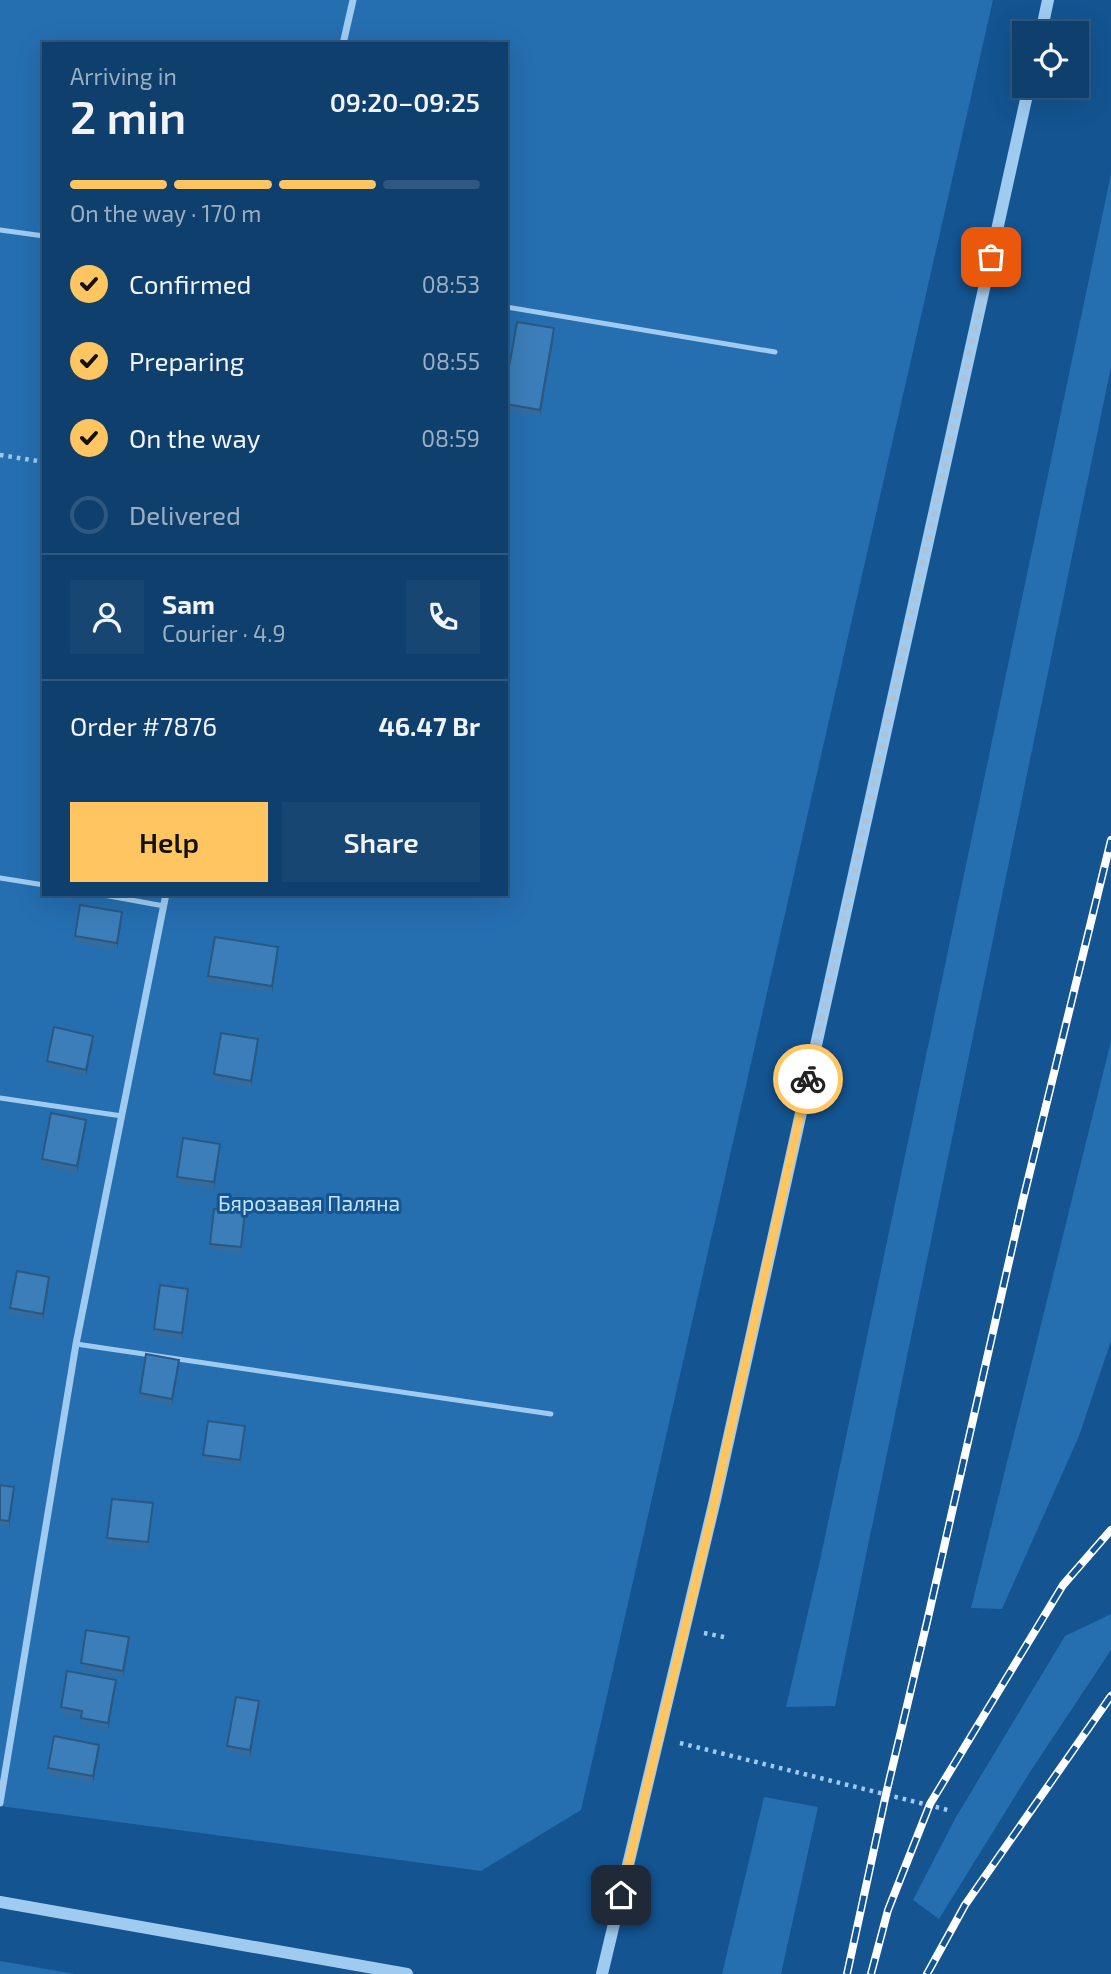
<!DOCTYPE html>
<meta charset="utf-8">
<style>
:root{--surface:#0e3f6d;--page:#174672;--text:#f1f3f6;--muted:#9bafc2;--line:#2e5880;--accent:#ffc560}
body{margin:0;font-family:"Exo 2",sans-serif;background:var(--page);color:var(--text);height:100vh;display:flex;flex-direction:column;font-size:26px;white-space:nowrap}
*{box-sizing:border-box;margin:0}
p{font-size:23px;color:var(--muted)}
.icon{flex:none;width:38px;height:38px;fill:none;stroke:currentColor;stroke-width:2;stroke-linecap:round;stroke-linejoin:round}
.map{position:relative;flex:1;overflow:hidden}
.details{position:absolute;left:42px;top:42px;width:466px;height:854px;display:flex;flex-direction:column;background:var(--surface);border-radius:0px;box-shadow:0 7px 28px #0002,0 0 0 2px var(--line)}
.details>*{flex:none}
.fabs{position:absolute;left:1012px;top:21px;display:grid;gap:14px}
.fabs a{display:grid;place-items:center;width:77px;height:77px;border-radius:0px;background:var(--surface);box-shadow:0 7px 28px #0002,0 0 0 2px var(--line);font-size:35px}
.pin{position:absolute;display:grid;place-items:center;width:60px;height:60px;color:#fff;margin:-30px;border-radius:14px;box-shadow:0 4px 10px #0006}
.courier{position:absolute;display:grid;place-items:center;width:70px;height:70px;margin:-35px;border:5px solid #ffc560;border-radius:50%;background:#fff;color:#222;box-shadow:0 2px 9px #0007}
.overview em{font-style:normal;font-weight:600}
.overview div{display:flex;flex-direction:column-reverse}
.overview{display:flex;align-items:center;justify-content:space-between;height:119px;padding:0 28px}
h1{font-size:46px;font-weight:600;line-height:52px}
.bar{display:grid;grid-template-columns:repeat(4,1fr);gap:10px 7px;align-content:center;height:84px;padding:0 28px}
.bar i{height:9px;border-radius:5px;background:var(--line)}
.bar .on{background:var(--accent)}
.bar p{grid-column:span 4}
.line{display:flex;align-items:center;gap:18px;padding:0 28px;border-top:2px solid var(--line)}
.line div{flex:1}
.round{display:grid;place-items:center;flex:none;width:74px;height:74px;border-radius:0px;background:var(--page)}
ol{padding:0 28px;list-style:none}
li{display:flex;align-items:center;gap:21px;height:77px}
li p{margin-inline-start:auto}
li .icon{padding:7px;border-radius:50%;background:var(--accent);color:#111;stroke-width:4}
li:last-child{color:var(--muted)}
li i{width:38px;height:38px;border:4px solid var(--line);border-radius:50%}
.action{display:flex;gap:14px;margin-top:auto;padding:14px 28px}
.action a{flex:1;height:80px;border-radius:0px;background:var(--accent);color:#111;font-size:28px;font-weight:600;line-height:80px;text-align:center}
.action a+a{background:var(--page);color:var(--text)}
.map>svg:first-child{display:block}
.green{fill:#256eb0;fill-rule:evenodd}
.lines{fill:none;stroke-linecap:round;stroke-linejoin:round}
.path{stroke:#a0cbf1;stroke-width:4.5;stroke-dasharray:3.5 5;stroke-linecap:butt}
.service{stroke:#a0cbf1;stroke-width:5}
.minor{stroke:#a0cbf1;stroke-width:7}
.tertiary{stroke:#a0cbf1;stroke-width:12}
.rail-casing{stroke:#fff;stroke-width:8}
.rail{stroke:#135491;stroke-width:5;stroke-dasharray:16;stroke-linecap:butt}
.wall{fill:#346c9f}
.shaded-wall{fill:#2a5882}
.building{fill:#3c7eb9;stroke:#2a5882;stroke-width:2}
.done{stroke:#acc3d8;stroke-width:7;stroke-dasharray:0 12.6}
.route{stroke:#ffc560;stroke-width:9}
.labels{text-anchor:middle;stroke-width:6;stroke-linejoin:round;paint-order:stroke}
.park-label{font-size:21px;fill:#c7e3fc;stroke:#135491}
</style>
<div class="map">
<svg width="1111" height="1974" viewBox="0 0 1111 1974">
<rect width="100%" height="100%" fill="#135491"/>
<path class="green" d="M0,0H993L581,1810L481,1871L0,1806ZM44,44H506V894H44Z
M1111,174V367L835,1706L786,1707L821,1556Z
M1111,1041V1341L1079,1436L1002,1609L971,1608Z
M1111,1614V1650L1030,1772L939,1919L913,1900L956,1817L1065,1636Z
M764,1797L818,1807L781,1974H722Z
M0,1961L75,1974H0Z"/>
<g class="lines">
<path class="path" d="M0,455L44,462
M704,1633L724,1637
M680,1743L948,1810"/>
<path class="service" d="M0,230L44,236
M506,307L775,352
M0,878L44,885
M98,894L164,906
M0,1098L122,1116
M76,1344L551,1414"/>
<path class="minor" d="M343,44L353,0
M0,1803L76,1344L166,894"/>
<path class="tertiary" d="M1041,33L1048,0
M0,1902L407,1974
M602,1974L715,1500L1029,86"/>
<g class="rail-casing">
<path id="rail" d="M847,1974L886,1794L927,1622L1023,1200L1111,840
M871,1974L888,1910L930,1804L1063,1585L1111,1530
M927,1974L965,1905L1111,1696"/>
</g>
<use href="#rail" class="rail"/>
</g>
<path class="wall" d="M554,335L540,417L506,411V385Z
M122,919L117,950L75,943V936Z
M278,954L272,993L208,983V976Z
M93,1043L86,1076L47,1067V1061Z
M258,1046L251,1087L214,1081V1074Z
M86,1126L77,1173L42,1166V1159Z
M220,1150L214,1189L177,1183V1177Z
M245,1219L241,1254L210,1250V1244Z
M49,1283L43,1320L10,1315V1308Z
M188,1295L182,1340L154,1336V1329Z
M179,1366L172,1405L140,1400V1393Z
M245,1433L240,1467L203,1461V1455Z
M0,1485L14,1494L9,1528L0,1526Z
M153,1509L148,1549L107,1545V1538Z
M129,1644L123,1677L81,1670V1663Z
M116,1686L108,1730L81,1725V1717L61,1714V1707Z
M259,1708L250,1757L227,1752V1746Z
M99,1751L93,1783L48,1775V1768Z"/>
<path class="shaded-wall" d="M554,328V335L540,417V410Z
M122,912V919L117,950V943Z
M278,947V954L272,993V986Z
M93,1036V1043L86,1076V1070Z
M258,1039V1046L251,1087V1081Z
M86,1120V1126L77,1173V1166Z
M220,1144V1150L214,1189V1182Z
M49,1277V1283L43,1320V1314Z
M188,1289V1295L182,1340V1333Z
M179,1360V1366L172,1405V1399Z
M14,1487V1494L9,1528V1521Z
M129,1637V1644L123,1677V1671Z
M116,1680V1686L108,1730V1723Z
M259,1701V1708L250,1757V1750Z
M99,1745V1751L93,1783V1776Z"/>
<path class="building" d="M517,322L554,328L540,410L506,404V385Z
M80,905L122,912L117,943L75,936Z
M215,937L278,947L272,986L208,976Z
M54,1027L93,1036L86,1070L47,1061Z
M221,1033L258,1039L251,1081L214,1074Z
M51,1113L86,1120L77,1166L42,1159Z
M183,1138L220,1144L214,1182L177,1177Z
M214,1209L245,1212L241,1247L210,1244Z
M17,1271L49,1277L43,1314L10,1308Z
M160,1285L188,1289L182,1333L154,1329Z
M146,1354L179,1360L172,1399L140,1393Z
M208,1421L245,1426L240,1460L203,1455Z
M0,1485L14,1487L9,1521L0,1520Z
M112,1499L153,1503L148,1542L107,1538Z
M86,1630L129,1637L123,1671L81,1663Z
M67,1671L116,1680L108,1723L81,1718L82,1711L61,1707Z
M236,1697L259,1701L250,1750L227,1746Z
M54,1736L99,1745L93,1776L48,1768Z"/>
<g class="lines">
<path class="done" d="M808,1079L991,257"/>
<path class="route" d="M621,1895L709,1526L808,1079"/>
</g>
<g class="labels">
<g class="park-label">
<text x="309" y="1211">Бярозавая Паляна</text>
</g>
</g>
</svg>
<div class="fabs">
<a><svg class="icon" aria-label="locate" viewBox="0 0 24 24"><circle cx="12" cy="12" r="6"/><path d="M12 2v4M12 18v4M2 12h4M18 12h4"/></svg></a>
</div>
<div class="pin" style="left:991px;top:257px;background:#ea580c"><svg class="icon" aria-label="bag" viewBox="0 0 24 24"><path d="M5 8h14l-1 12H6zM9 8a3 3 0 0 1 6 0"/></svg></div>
<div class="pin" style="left:621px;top:1895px;background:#1f2937"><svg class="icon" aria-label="home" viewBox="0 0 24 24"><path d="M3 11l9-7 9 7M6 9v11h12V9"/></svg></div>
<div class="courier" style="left:808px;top:1079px"><svg class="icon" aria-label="bike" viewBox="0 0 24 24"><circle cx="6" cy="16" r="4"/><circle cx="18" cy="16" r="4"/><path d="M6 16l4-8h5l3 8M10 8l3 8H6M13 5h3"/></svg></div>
<section class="details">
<div class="overview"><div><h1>2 min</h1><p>Arriving in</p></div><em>09:20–09:25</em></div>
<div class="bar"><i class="on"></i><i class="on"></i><i class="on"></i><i></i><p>On the way · 170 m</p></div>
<ol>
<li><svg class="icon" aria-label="check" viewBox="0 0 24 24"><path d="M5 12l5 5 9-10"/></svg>Confirmed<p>08:53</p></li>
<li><svg class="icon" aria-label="check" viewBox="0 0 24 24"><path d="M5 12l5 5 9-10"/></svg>Preparing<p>08:55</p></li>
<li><svg class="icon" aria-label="check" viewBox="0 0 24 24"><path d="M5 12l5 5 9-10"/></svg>On the way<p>08:59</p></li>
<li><i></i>Delivered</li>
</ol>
<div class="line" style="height:126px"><a class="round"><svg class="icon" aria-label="person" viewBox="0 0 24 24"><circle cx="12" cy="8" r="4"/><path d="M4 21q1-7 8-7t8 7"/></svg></a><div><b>Sam</b><p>Courier · 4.9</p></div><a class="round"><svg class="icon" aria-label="phone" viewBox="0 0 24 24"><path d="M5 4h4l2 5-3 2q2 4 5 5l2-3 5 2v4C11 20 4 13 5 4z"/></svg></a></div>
<div class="line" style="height:91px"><div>Order #7876</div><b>46.47 Br</b></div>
<div class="action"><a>Help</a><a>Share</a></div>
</section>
</div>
